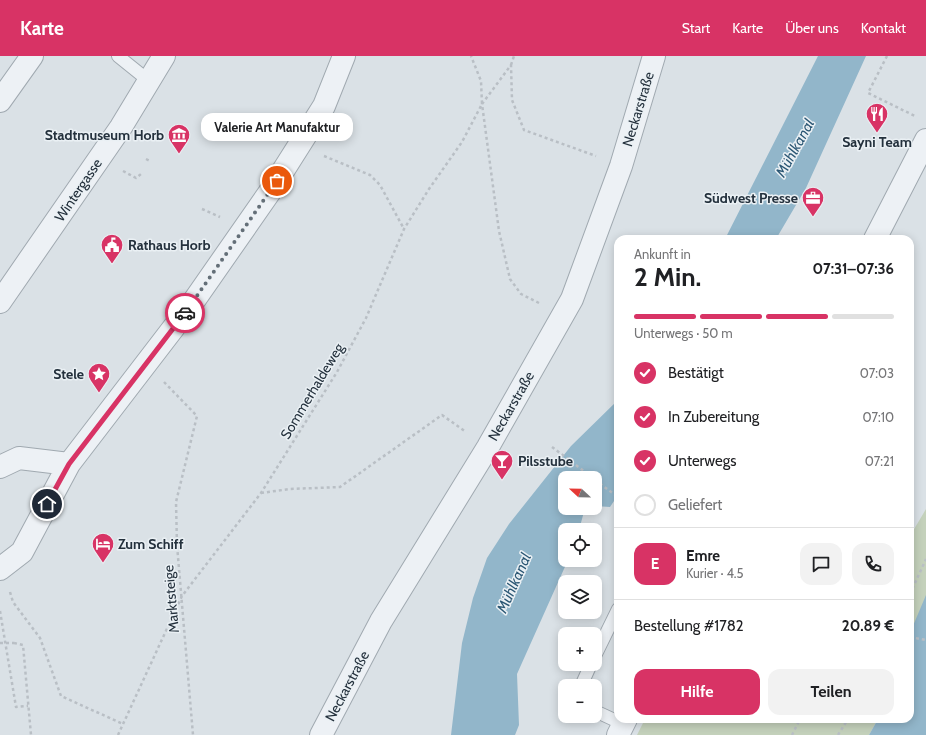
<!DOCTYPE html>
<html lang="de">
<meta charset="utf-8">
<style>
:root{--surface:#fff;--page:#f2f2f2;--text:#202124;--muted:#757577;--line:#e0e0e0;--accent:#d83365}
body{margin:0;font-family:Cabin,sans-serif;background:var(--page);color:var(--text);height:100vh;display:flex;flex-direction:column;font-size:15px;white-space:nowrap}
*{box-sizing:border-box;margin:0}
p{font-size:13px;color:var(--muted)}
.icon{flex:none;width:22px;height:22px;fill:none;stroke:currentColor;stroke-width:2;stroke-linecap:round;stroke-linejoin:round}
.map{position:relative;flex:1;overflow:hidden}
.side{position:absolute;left:614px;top:179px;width:300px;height:488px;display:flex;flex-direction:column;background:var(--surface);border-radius:12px;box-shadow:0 2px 10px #0003}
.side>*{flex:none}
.needle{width:26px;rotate:292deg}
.controls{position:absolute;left:558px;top:415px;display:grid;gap:8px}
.controls a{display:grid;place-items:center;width:44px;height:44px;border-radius:8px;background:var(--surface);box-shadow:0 2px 10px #0003;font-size:20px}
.pin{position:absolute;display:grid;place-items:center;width:34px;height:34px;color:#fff;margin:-17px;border:2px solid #fff;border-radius:50%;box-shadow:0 1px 4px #0007}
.courier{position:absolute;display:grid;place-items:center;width:40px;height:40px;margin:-20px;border:3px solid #d83365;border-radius:50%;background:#fff;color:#222;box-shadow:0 1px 5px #0007}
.bubble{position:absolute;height:28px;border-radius:12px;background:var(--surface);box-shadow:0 2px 10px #0003;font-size:13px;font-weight:800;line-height:28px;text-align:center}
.head em{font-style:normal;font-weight:800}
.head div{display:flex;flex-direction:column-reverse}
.head{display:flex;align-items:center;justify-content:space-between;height:68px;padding:0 20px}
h1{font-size:26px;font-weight:800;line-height:30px}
.bar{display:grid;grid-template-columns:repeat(4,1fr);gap:6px 4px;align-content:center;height:48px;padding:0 20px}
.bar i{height:5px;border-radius:3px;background:var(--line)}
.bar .current{background:var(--accent)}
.bar p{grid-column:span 4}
.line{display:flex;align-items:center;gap:10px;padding:0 20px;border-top:1px solid var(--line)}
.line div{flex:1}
.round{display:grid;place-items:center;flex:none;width:42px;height:42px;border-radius:12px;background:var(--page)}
ol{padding:0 20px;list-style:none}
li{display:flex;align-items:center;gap:12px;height:44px}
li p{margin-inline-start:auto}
li .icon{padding:4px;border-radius:50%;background:var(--accent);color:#fff;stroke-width:4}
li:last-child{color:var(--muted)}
li i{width:22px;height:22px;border:2px solid var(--line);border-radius:50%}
.action{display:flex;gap:8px;margin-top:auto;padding:8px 20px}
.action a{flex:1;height:46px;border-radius:12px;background:var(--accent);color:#fff;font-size:16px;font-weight:800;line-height:46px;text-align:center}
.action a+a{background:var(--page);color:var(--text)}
header{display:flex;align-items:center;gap:24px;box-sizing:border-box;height:56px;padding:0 20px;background:var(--accent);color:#fff}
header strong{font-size:19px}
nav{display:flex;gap:22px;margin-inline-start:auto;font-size:14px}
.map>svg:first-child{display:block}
.green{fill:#c4d1bb}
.water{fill:#92b6ca}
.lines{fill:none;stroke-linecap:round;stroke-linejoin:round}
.service-casing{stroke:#a0a9b0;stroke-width:14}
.minor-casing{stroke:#a0a9b0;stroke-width:24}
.path{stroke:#b9bfc5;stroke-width:2.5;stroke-dasharray:3 3;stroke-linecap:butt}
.service{stroke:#edf1f5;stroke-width:12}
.minor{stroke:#edf1f5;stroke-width:22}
.path-bridge{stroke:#b9bfc5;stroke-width:2.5;stroke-dasharray:3 3;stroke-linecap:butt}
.done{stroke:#646f78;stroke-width:4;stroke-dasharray:0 7.2}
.route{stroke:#d83365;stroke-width:5}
.labels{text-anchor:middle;stroke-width:3;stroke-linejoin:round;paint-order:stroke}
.street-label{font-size:14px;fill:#24313d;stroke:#eaf0f4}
.poi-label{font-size:14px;font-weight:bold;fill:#24313d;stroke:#eaf0f4;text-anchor:end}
.water-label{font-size:15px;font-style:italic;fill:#2b5774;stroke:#eaf0f4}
</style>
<header>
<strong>Karte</strong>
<nav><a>Start</a><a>Karte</a><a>Über uns</a><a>Kontakt</a></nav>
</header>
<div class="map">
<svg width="926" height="679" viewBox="0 0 926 679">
<rect width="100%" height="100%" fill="#dae1e6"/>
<path class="green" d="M926,453V606L910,603V480Z
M645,663H878L869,679H637Z"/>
<path class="water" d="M818,0H866L806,132L776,183H725Z
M618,344V439L610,451L595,450V422H565V452H585L579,474H565V504H568L517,618L519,669L515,679H451L462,587L473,542L487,502L509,468L571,390Z
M926,539V679H869L878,663H910V577Z"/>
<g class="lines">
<g class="service-casing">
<path id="service" d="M118,0L149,25
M595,600L618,553
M581,630L591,608
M595,655L623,668"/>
</g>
<g class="minor-casing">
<path id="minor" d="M0,45L32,0
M875,183L926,84
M0,246L121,71L164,0
M0,411L19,402L69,408
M0,513L22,496L69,408L191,249L269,137L324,50L344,0
M321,679L381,565L488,391L572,243L621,110L654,0
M618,679L626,663"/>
</g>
<path class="path" d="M887,0L868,37L915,60
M511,9L514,0
M324,100L370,119L380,129L404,173
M146,103L150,105
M123,115L136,122L141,118
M202,153L220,161
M539,247L521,238L510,223L499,175L482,48L511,9L512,44L524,74L596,100
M164,326L197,360L176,446L177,489L193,679
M552,391L593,422
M595,424L618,441
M261,437L290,433L340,431L442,359L466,376
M10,536L13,546L40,582L61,640L123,668
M910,538L926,503
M0,555L16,651L28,650
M910,581L926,584
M14,587L23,589L31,679
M118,679L182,540L261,437L337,316L366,262L404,173L429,133L462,86L482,48L481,25L471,0
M792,679L800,663
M838,679L848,663"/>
<use href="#service" class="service"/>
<use href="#minor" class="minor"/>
<path class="path-bridge" d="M0,587H14"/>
</g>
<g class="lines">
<path class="done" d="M185,257L277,125"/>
<path class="route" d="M47,448L69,408L185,257"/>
</g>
<defs>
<g id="restaurant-pin" transform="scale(1.15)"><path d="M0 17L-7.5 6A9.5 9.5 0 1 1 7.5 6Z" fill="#d83365" stroke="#eaf0f4"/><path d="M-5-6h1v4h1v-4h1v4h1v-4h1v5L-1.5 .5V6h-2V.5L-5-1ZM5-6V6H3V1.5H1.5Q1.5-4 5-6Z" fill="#fff"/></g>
<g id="museum-pin" transform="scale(1.15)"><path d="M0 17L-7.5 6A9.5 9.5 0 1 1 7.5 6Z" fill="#d83365" stroke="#eaf0f4"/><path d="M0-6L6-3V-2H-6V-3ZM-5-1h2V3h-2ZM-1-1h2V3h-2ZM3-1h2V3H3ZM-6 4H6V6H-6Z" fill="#fff"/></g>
<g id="office-pin" transform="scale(1.15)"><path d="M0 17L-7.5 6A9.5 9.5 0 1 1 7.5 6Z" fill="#d83365" stroke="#eaf0f4"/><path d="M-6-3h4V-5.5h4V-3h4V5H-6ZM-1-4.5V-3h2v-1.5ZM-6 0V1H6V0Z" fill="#fff"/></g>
<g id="civic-pin" transform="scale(1.15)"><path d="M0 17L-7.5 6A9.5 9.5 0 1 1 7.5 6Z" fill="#d83365" stroke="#eaf0f4"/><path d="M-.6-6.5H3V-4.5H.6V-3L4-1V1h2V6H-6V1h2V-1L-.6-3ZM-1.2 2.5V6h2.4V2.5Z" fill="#fff"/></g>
<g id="sight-pin" transform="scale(1.15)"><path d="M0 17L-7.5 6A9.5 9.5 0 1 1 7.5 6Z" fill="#d83365" stroke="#eaf0f4"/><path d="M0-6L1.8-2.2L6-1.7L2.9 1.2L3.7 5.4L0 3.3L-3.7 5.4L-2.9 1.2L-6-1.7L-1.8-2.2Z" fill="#fff"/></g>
<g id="bar-pin" transform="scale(1.15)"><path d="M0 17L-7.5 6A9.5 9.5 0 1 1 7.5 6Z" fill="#d83365" stroke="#eaf0f4"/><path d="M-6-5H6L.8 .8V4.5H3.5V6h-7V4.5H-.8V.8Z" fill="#fff"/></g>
<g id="hotel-pin" transform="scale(1.15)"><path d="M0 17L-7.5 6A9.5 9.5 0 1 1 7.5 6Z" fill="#d83365" stroke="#eaf0f4"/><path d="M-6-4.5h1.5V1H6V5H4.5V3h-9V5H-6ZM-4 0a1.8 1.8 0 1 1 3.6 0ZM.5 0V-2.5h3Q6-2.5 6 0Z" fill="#fff"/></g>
</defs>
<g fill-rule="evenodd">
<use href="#restaurant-pin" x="877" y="58"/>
<use href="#museum-pin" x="179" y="79"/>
<use href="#office-pin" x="813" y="142"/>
<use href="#civic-pin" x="112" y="189"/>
<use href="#sight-pin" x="99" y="318"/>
<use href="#bar-pin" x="502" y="405"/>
<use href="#hotel-pin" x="103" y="488"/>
</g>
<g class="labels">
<g class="street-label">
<text transform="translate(638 53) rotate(-73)" y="5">Neckarstraße</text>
<text transform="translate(78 134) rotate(-56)" y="5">Wintergasse</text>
<text transform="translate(312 335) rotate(-59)" y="5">Sommerhaldeweg</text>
<text transform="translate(511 350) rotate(-60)" y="5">Neckarstraße</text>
<text transform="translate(171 543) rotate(-95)" y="5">Marktsteige</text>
<text transform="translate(347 630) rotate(-62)" y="5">Neckarstraße</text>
</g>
<g class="poi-label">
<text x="164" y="84">Stadtmuseum Horb</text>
<text x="877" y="91" text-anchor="middle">Sayni Team</text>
<text x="798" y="147">Südwest Presse</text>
<text x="128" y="194" text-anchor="start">Rathaus Horb</text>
<text x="84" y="323">Stele</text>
<text x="518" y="410" text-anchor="start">Pilsstube</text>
<text x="118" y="493" text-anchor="start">Zum Schiff</text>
</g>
<g class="water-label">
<text transform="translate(795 92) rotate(-61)" y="5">Mühlkanal</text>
<text transform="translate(514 527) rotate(-66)" y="5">Mühlkanal</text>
</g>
</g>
</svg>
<div class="controls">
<a><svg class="needle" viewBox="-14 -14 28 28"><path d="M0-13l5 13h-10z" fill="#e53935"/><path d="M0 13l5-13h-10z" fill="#757577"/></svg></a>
<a><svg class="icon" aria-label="locate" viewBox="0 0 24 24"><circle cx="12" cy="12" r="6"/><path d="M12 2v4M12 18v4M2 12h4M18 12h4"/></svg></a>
<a><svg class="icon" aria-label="layers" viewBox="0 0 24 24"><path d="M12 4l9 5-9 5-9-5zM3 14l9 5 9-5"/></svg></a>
<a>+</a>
<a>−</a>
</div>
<div class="pin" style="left:277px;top:125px;background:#ea580c"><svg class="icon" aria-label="bag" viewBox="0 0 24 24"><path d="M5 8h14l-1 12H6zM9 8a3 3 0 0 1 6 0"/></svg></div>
<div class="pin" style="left:47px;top:448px;background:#1f2937"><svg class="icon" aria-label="home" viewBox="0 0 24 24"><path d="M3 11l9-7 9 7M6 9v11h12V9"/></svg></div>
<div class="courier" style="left:185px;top:257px"><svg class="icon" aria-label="car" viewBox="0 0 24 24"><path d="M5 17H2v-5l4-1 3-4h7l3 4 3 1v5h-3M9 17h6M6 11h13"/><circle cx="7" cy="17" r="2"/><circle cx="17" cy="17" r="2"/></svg></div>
<div class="bubble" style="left:201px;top:57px;width:152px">Valerie Art Manufaktur</div>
<section class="side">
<div class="head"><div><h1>2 Min.</h1><p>Ankunft in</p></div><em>07:31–07:36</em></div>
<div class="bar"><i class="current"></i><i class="current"></i><i class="current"></i><i></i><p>Unterwegs · 50 m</p></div>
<ol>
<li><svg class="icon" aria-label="check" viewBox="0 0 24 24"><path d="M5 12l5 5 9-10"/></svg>Bestätigt<p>07:03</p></li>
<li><svg class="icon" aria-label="check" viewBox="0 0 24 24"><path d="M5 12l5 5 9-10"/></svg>In Zubereitung<p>07:10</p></li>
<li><svg class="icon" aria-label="check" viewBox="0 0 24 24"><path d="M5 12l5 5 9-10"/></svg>Unterwegs<p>07:21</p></li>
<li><i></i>Geliefert</li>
</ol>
<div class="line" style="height:72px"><b class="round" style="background:var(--accent);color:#fff">E</b><div><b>Emre</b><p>Kurier · 4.5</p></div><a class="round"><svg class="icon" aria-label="chat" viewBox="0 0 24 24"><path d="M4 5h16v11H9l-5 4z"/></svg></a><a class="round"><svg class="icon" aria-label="phone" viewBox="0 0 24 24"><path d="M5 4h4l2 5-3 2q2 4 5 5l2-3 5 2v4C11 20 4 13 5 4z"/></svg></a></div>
<div class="line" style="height:52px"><div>Bestellung #1782</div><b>20.89 €</b></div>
<div class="action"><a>Hilfe</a><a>Teilen</a></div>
</section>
</div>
